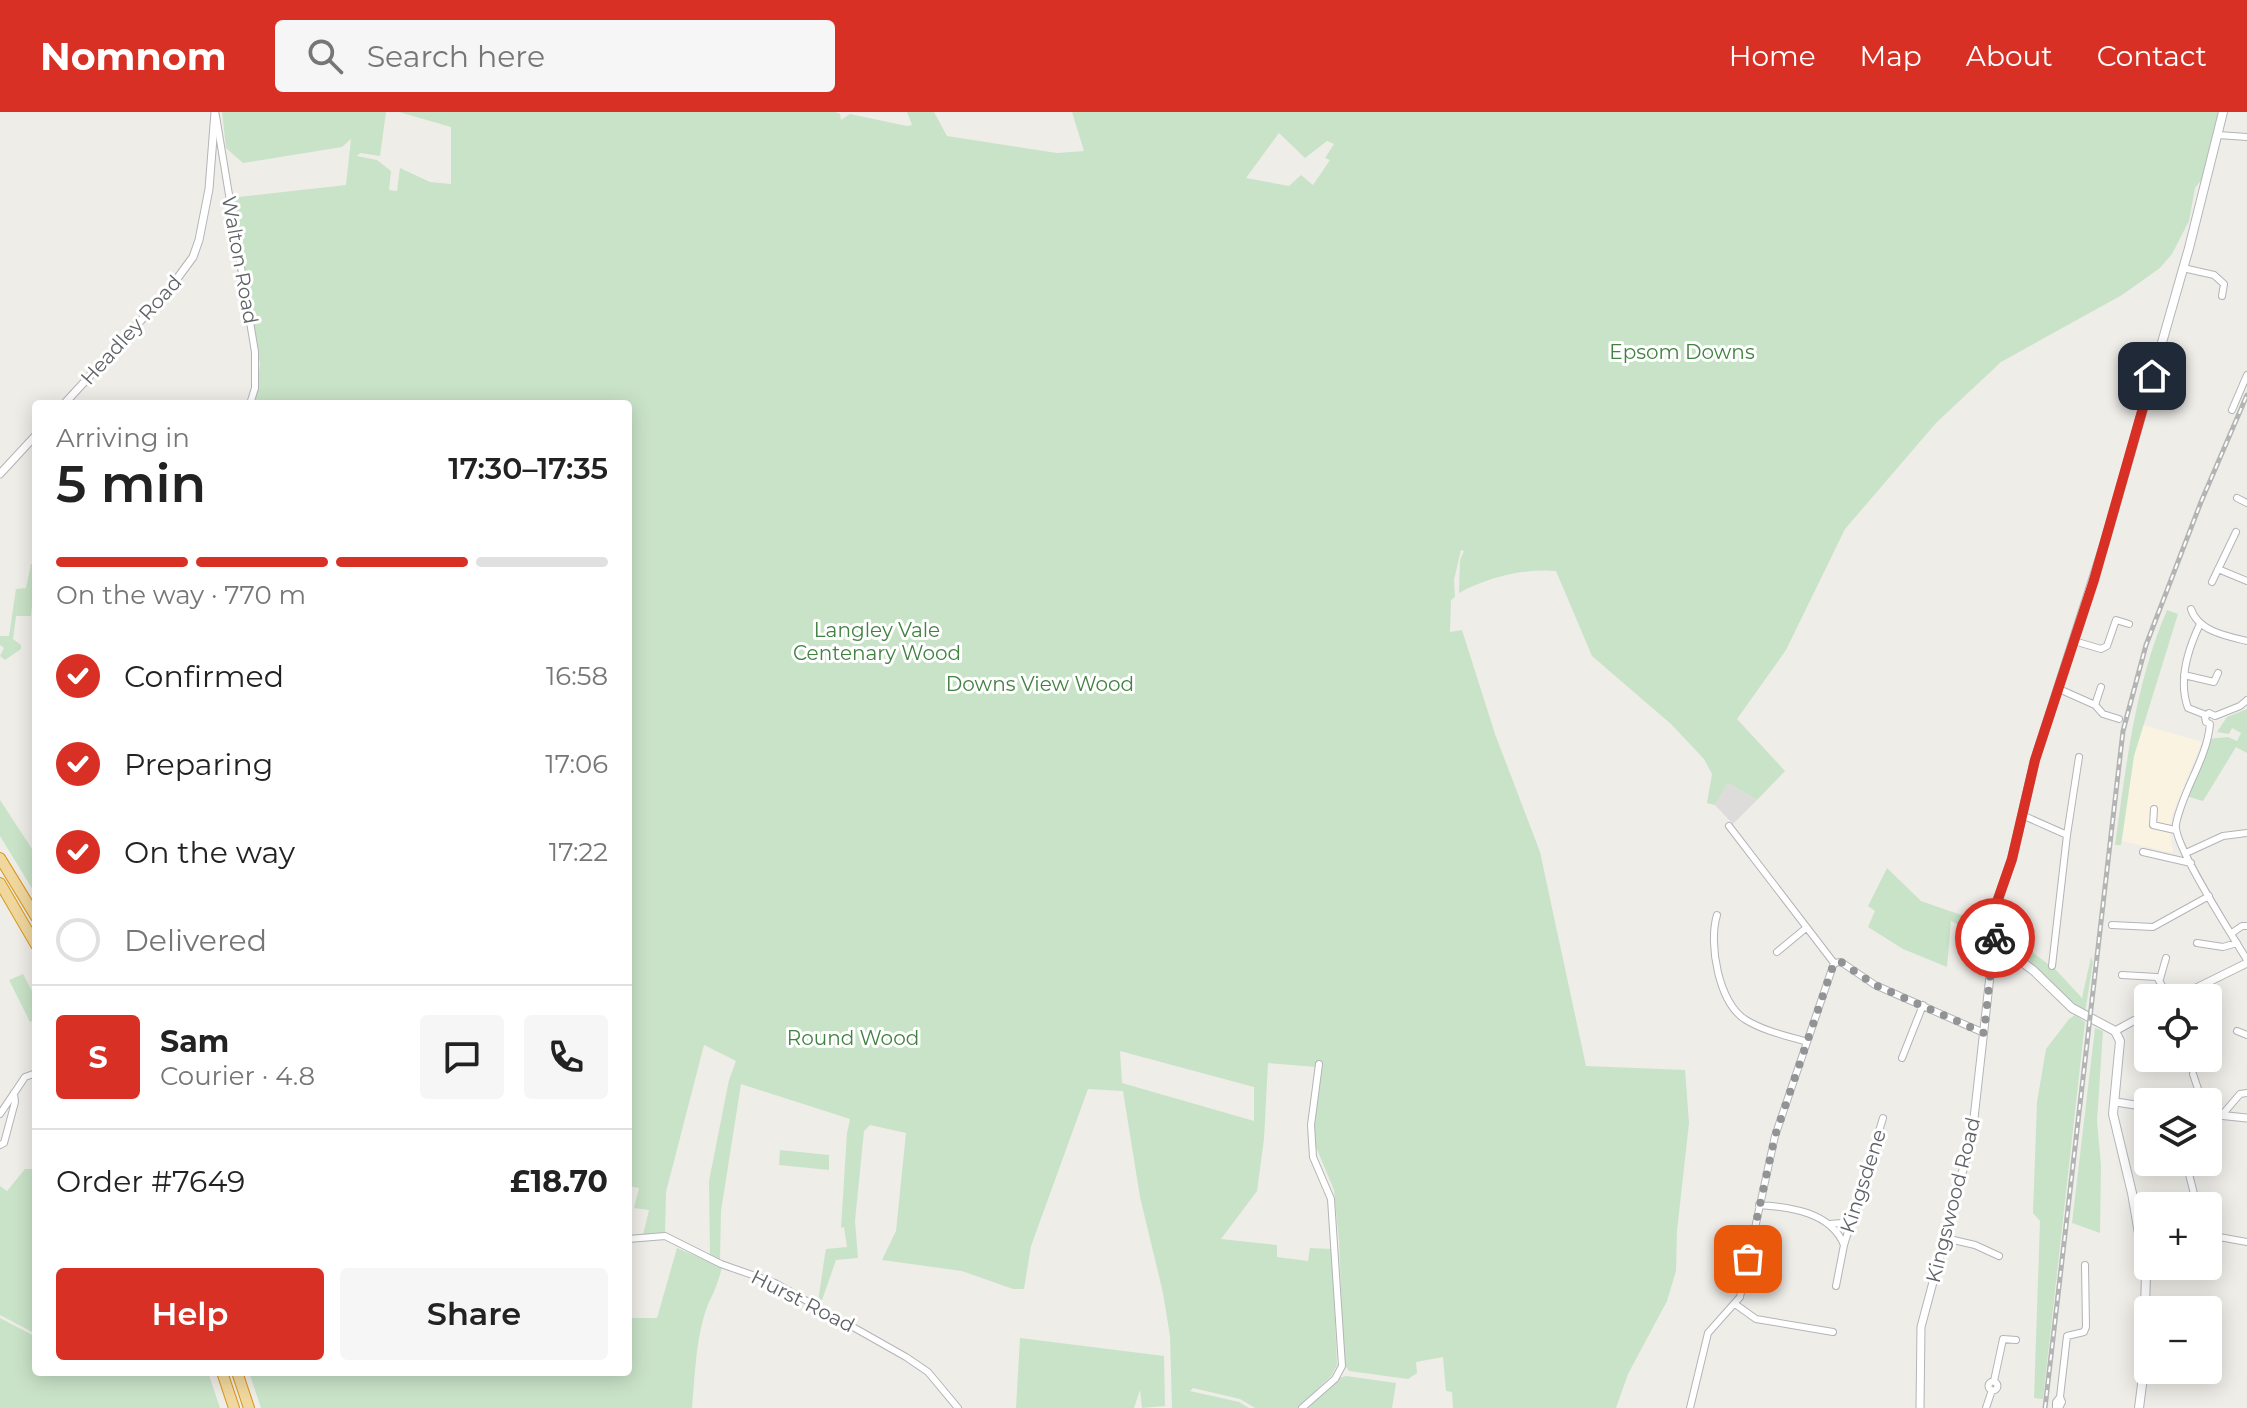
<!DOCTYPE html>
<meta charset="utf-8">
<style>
:root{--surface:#fff;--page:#f6f6f6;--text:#222;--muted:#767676;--line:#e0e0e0;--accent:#d93025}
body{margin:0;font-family:Montserrat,sans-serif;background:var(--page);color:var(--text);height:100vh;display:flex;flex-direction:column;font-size:30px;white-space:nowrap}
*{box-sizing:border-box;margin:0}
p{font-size:26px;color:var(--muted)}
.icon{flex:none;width:44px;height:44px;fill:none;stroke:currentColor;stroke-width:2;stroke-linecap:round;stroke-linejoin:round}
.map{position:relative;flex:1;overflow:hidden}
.panel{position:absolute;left:32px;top:288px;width:600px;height:976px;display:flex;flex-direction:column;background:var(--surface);border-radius:8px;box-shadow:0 4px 20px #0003}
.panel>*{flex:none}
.buttons{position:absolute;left:2134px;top:872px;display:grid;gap:16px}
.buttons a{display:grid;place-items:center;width:88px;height:88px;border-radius:8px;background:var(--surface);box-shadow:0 4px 20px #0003;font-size:40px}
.pin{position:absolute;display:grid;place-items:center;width:68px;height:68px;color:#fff;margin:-34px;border-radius:16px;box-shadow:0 4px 12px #0006}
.courier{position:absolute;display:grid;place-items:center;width:80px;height:80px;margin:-40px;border:6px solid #d93025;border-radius:50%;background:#fff;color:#222;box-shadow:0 2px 10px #0007}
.summary em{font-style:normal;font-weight:600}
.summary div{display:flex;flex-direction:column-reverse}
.summary{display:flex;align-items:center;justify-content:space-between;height:136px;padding:0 24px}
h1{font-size:52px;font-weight:600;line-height:60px}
.bar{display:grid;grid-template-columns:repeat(4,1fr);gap:12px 8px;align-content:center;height:96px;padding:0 24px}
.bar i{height:10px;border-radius:6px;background:var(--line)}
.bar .on{background:var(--accent)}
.bar p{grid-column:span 4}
.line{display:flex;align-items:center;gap:20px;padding:0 24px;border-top:2px solid var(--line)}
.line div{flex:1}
.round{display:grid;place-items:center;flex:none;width:84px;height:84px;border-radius:8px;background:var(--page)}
ol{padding:0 24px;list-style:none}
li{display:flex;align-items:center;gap:24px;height:88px}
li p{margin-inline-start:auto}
li .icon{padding:8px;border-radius:50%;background:var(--accent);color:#fff;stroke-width:4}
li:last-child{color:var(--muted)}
li i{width:44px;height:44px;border:4px solid var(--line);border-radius:50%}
.action{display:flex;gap:16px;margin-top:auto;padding:16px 24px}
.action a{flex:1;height:92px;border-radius:8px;background:var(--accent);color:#fff;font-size:32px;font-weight:600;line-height:92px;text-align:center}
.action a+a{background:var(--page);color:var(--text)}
header{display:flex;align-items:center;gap:48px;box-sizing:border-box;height:112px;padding:0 40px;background:var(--accent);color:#fff}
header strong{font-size:38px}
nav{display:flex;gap:44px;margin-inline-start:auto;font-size:28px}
.search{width:560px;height:72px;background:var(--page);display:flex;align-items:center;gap:20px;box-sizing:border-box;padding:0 28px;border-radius:8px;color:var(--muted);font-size:30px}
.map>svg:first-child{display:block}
.commercial{fill:#faf3e2}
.industrial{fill:#dedcda}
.green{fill:#c9e3c8;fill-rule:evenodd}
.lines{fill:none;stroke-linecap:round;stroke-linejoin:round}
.minor-casing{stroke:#b3b4b8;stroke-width:8}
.tertiary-casing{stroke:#b3b4b8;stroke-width:9}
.secondary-casing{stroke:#b4b6ba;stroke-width:10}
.motorway-casing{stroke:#da961d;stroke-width:12}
.minor{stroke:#fff;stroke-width:6}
.tertiary{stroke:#fff;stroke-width:7}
.secondary{stroke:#fff;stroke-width:8}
.motorway{stroke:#f0d79d;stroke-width:10}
.rail-casing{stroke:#b3b4b4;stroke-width:5}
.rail{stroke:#fff;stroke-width:2;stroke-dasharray:6;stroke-linecap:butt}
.done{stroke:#919394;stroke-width:8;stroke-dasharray:0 14.4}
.route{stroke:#d93025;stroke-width:10}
.labels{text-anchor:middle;stroke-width:6;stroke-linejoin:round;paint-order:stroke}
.street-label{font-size:20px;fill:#5f6266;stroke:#fff}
.park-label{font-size:20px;fill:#418241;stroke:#fff}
</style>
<header>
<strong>Nomnom</strong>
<div class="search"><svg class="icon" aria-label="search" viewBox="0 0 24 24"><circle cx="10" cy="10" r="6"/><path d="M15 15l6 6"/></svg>Search here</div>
<nav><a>Home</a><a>Map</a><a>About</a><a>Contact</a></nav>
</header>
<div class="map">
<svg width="2247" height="1296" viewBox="0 0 2247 1296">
<rect width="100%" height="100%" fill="#efede8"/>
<path class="commercial" d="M2143,613L2202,630L2172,703L2170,721L2173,741L2122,729L2134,644Z"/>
<path class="industrial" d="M1728,671L1757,688L1733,712L1715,693Z"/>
<path class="green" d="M222,0H386L380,44L360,41L357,44L377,48L391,59L389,78L397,79L400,56L430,70L451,72V15L399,0H836L840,2L841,8L850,2L907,14L912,13L907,0H934L947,24L1057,41L1084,39L1072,0H2219L2203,66L2195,76L2189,109L2172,142L2160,156L2122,183L2001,250L1936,311L1845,417L1786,538L1737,607L1785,659L1757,688L1728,671L1715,693L1707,691L1712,662L1704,647L1671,612L1592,544L1556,459C1524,456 1487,466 1459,481L1460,448L1464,439L1461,438L1454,468L1455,485L1451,488L1450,520L1462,518L1495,622L1540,740L1586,954L1685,958L1689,1011L1677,1119L1676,1159L1667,1189L1628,1262L1616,1296H1453L1452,1280L1446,1279L1443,1245L1416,1250L1417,1261L1408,1267L1349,1259L1344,1252L1339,1129L1334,1078L1316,1035L1311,1013L1316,955L1268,951L1264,1027L1257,1079L1221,1127L1277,1133V1145L1308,1149L1310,1136L1332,1137L1337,1253L1331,1264L1298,1296H1255L1240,1287L1193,1276L1190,1279L1239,1290L1249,1296H1172L1170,1224L1163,1181L1140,1085L1123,979L1088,977L1031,1134L1024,1177H1013L962,1159L882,1148L896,1119L906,1021L870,1013L864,1019L855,1109L858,1146L836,1148L821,1191L818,1190L825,1142L826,1137L847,1135L844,1115L841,1116L847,1021L850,1007L741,972L721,1099L720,1148L710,1144L709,1069L729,968L736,949L704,933L666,1080L665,1122L643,1123L649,1098L634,1096L639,1076L628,1074V292H255L260,251L229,86L346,73L351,27L342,35L243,51L226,36ZM1279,21L1305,46L1327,29L1334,32L1325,46L1330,48L1313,73L1301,63L1289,74L1246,66ZM1120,939L1254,975V1009L1122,971Z
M31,452H36L31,504H16L13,527L21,533V537L5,548L0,544L4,536L0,533V524H9L16,477L26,476Z
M2167,498L2178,502L2134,644L2121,733H2115C2126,654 2135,572 2167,498Z
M2247,597V641L2236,635L2203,689L2186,684L2208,627L2228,625L2237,629L2241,621L2232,616L2229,622L2217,620L2227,605Z
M0,688L36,743V783L0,724Z
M1887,756L1921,789L1987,812L1989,828L1951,809L1947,855L1903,837L1868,815L1875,799L1868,794Z
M2000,815L2057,859L2082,886L2091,845L2093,850L2085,901L2004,831Z
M23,862L36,887V907L30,910L9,868Z
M2075,903L2085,910L2043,1287L2034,1286L2040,1109L2033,1101L2037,990L2046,937L2069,907Z
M2095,916L2103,919L2097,1009L2101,1053L2100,1121L2072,1111Z
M780,1038L829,1043V1058L779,1053Z
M36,1046V1222L0,1203V1074L7,1079L25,1057H32Z
M677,1136L722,1155C719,1168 715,1178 709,1190C696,1221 695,1263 692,1296H261L249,1260H628V1206H657Z
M0,1206L36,1225V1260H208L220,1296H0Z
M1020,1226L1164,1244L1165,1294L1142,1296L1140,1278L1134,1296H1016Z
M1346,1264L1396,1271L1392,1296H1306L1339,1266Z"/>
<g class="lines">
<g class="minor-casing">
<path id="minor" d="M216,4L255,240V276L250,292
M2218,23L2247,25
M2183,156L2214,163L2224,172L2222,184
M2232,298L2247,263
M2237,386L2247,391
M2218,457L2247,469
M2212,470L2236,420
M2191,497C2198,519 2226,524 2247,529
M2200,512C2188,537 2178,569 2188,596L2206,603
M2074,529L2101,537L2107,534L2116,508L2129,512
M2184,563L2214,570L2218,561
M2101,575L2095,593L2103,602L2119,607
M2059,577L2095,593
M2247,588L2240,594L2215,604L2209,601L2205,605L2206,610L2210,612C2207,647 2183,677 2176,712C2172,731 2234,826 2247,848
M2154,697L2153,713L2175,718
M2022,703L2067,723L2052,854
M1729,714L1834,851
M2067,723L2079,645
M2143,740L2191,751
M2186,741L2223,724L2247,721
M1717,803C1708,832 1719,892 1746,908C1764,919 1787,924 1807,930
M2112,813L2153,815L2209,784
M2232,821L2242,814H2247
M2197,831L2223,835L2237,831
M1777,840L1806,816
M2122,863L2157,865L2169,886
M2160,867L2166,846
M2237,919L2247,923
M1902,946L1923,893
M2193,962L2199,980L2197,990
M0,1002L25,965L36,961
M2222,1003L2240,982L2247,981
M0,1033L4,1031L15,990L14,981
M2186,1050L2197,1094
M1759,1093C1790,1095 1831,1100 1844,1133L1836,1174
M1830,1112L1841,1111L1851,1104
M2208,1123L2247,1130
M1945,1126L1975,1133L1999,1144
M628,1127L665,1124L721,1152L775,1171L906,1245L928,1260L958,1296
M1844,1133L1883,1006
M1735,1192L1756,1207L1833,1220
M1994,1269L2003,1227L2016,1228
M1988.5 1274a4.5 4.5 0 1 1 9 0a4.5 4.5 0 1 1-9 0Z
M2060,1285L2067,1224L2084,1220L2086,1215L2085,1153
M1302,1296L1335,1267L1342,1254L1331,1087L1313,1045L1311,1013L1319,952
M1690,1296L1708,1221L1740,1185L1775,1024L1834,851L1841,850L1875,873L1984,921
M1986,1296L1992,1278
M2056,1296V1290L2060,1285L2062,1290L2059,1296"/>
</g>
<g class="tertiary-casing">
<path id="tertiary" d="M64,292L168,179L193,145L199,128L209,77L215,0
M0,362L36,323
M2176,886L2247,851
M2115,919L2148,901
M2116,990L2148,995
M2208,1002L2247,1006
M1920,1296L1921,1215L1972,1024L1992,846L2001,834"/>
</g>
<g class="secondary-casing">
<path id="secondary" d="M2139,1296L2143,1265L2146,1162L2132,1081L2113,1002L2120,929L2115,919L2072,896L2034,859L2001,834L1993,817L1996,793L2012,747L2035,648L2105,430L2189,136L2223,0"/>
</g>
<g class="motorway-casing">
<path id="motorway" d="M0,746L36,805
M0,771L36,833
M222,1260L234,1296
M237,1260L249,1296"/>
</g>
<use href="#minor" class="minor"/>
<use href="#tertiary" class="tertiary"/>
<use href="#secondary" class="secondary"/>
<use href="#motorway" class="motorway"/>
<g class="rail-casing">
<path id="rail" d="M2045,1296L2123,619L2146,533L2201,390L2247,283"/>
</g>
<use href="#rail" class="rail"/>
</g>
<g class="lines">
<path class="done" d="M1748,1147L1775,1024L1834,851L1841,850L1875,873L1984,921L1992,846L2001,834L1995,826"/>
<path class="route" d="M1995,826L1993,817L1996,793L2012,747L2035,648L2094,468L2152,264"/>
</g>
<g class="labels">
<g class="street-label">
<text transform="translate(240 148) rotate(80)" y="7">Walton Road</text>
<text transform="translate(131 218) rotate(-48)" y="7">Headley Road</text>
<text transform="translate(1863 1069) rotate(-72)" y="7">Kingsdene</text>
<text transform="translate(1953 1088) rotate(-76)" y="7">Kingswood Road</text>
<text transform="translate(803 1189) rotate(27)" y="7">Hurst Road</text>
</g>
<g class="park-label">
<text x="1682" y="247">Epsom Downs</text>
<text x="877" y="525">Langley Vale<tspan x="877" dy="23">Centenary Wood</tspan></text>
<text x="1040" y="579">Downs View Wood</text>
<text x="853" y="933">Round Wood</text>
</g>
</g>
</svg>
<div class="buttons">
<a><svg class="icon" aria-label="locate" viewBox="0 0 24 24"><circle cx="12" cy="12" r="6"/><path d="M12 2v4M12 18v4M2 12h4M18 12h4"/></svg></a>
<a><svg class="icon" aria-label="layers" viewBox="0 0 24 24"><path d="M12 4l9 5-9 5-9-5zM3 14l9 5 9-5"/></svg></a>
<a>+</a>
<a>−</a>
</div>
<div class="pin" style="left:1748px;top:1147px;background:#ea580c"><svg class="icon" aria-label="bag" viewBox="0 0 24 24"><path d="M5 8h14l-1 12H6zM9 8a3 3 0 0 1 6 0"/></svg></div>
<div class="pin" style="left:2152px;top:264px;background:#1f2937"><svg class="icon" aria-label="home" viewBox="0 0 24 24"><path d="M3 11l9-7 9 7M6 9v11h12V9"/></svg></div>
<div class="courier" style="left:1995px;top:826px"><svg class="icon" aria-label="bike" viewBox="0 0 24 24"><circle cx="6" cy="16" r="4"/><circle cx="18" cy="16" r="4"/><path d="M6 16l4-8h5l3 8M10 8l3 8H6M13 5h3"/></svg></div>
<section class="panel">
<div class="summary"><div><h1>5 min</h1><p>Arriving in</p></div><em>17:30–17:35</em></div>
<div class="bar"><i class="on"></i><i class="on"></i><i class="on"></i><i></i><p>On the way · 770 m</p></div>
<ol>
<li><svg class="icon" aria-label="check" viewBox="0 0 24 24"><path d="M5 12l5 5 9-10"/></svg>Confirmed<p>16:58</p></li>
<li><svg class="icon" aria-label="check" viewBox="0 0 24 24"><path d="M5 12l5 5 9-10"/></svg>Preparing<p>17:06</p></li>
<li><svg class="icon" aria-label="check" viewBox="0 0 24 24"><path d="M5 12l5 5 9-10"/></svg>On the way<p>17:22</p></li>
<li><i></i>Delivered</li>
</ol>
<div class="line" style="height:144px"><b class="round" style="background:var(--accent);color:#fff">S</b><div><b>Sam</b><p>Courier · 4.8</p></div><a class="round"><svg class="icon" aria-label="chat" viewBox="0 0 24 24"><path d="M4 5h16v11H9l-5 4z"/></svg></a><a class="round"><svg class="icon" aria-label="phone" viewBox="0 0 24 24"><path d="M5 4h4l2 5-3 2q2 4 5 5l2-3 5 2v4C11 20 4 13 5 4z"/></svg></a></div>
<div class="line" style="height:104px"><div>Order #7649</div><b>£18.70</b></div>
<div class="action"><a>Help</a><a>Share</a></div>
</section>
</div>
